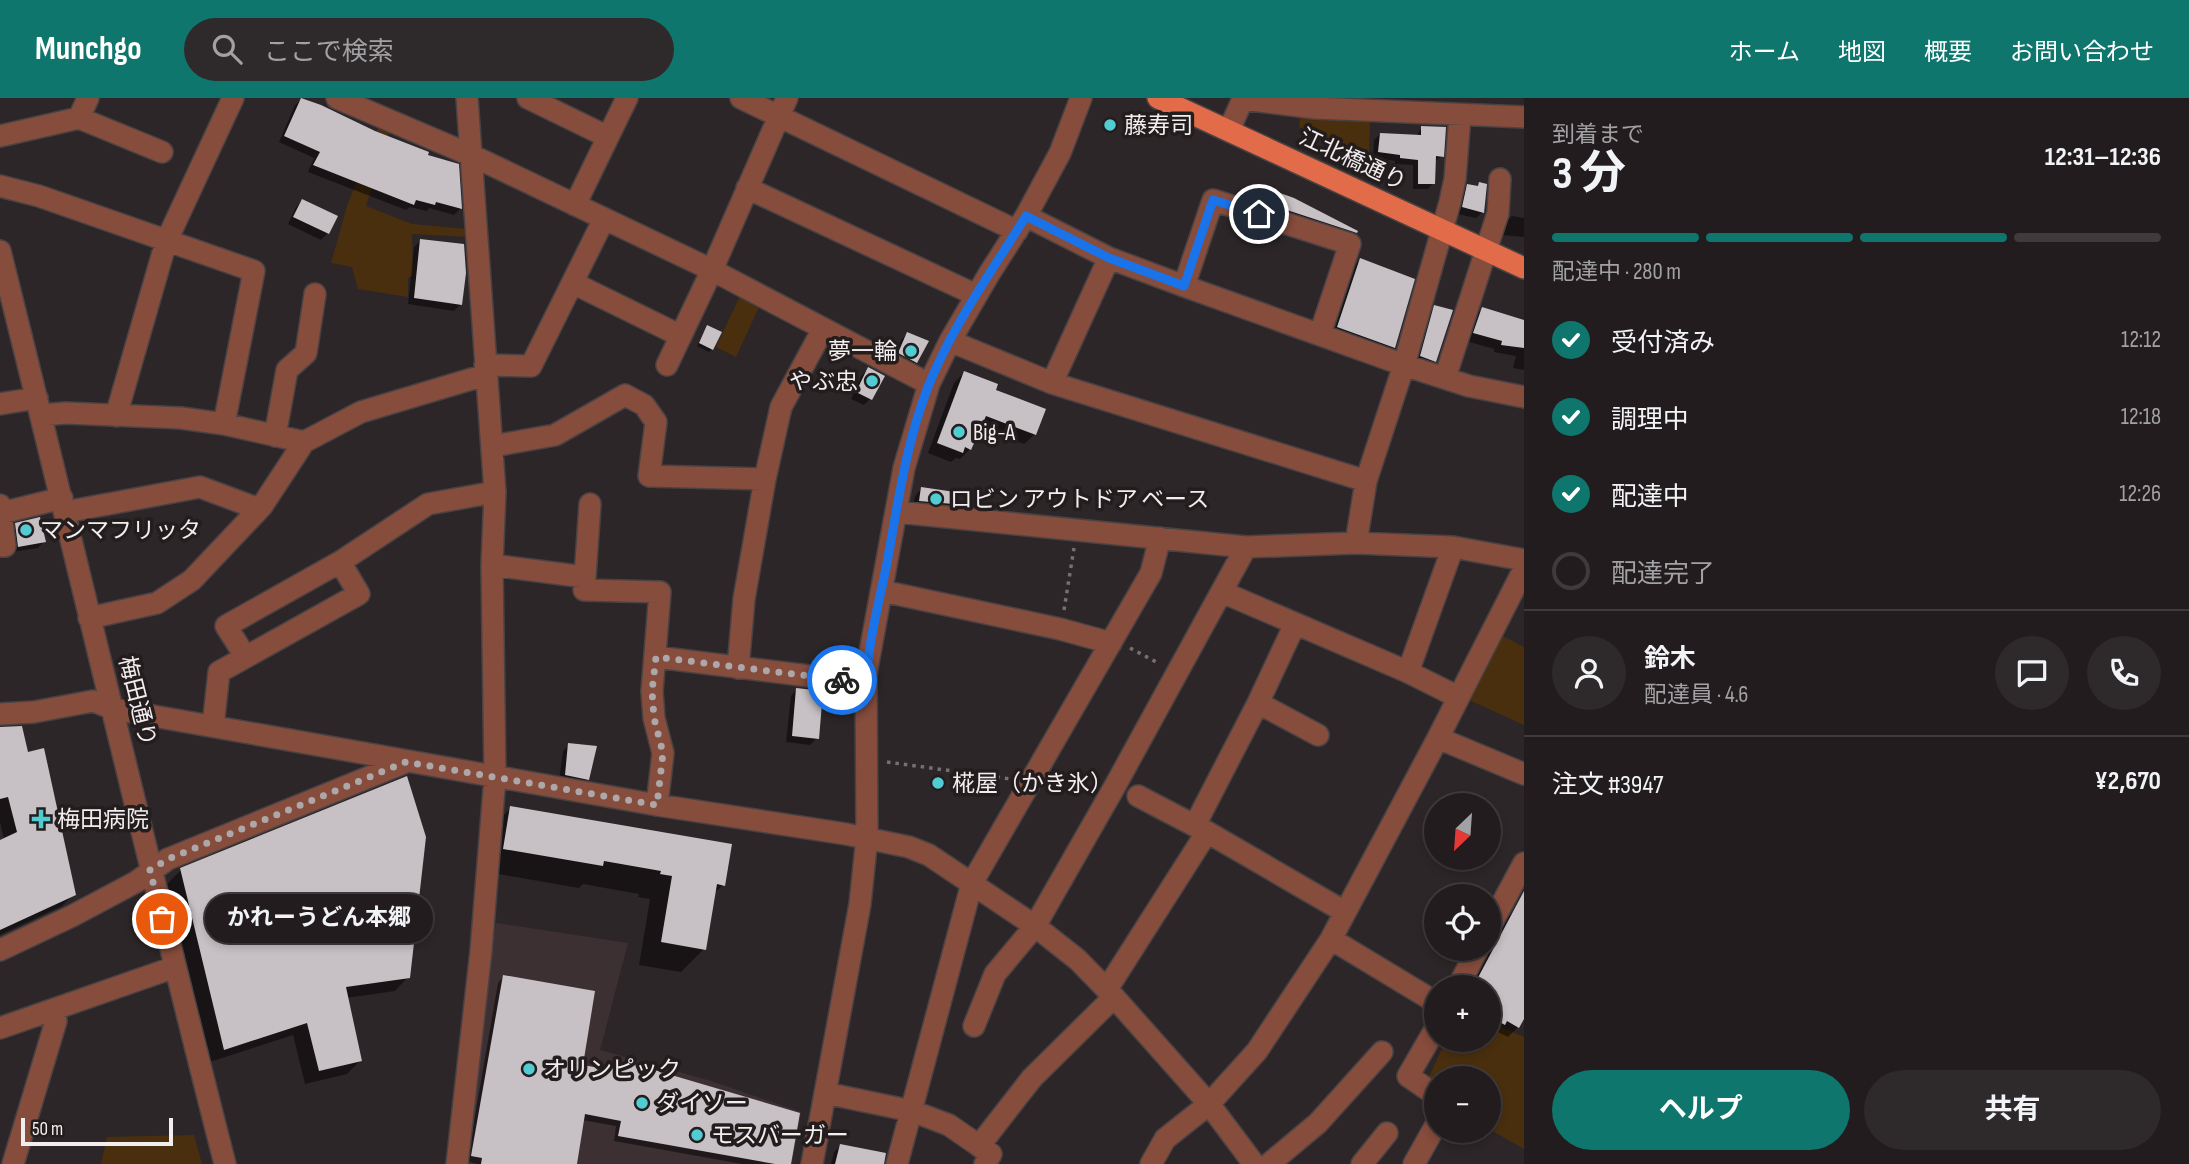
<!DOCTYPE html>
<html lang="ja">
<meta charset="utf-8">
<style>
:root{--surface:#221c1e;--page:#2e292b;--text:#f1f3f6;--muted:#a2a1a4;--line:#3f3a3c;--accent:#0f766e}
body{margin:0;font-family:"Sofia Sans Condensed","Noto Sans JP",sans-serif;background:var(--page);color:var(--text);height:100vh;display:flex;flex-direction:column;font-size:26px;white-space:nowrap}
*{box-sizing:border-box;margin:0}
p{font-size:23px;color:var(--muted)}
.icon{flex:none;width:38px;height:38px;fill:none;stroke:currentColor;stroke-width:2;stroke-linecap:round;stroke-linejoin:round}
.map{position:relative;flex:1;overflow:hidden}
.drawer{display:flex;flex-direction:column;background:var(--surface);width:665px}
.drawer>*{flex:none}
.needle{width:46px;rotate:205deg}
.tools{position:absolute;left:1424px;top:695px;display:grid;gap:14px}
.tools a{display:grid;place-items:center;width:77px;height:77px;border-radius:50%;background:var(--surface);box-shadow:0 4px 10px #0003,0 0 0 2px var(--line);font-size:35px}
.scale{position:absolute;left:21px;bottom:18px;width:152px;box-sizing:border-box;padding-left:7px;border:4px solid #f2edee;border-top:0;font-size:19px;line-height:24px;white-space:nowrap;color:#f2edee;-webkit-text-stroke:5px #231d1e;paint-order:stroke}
.pin{position:absolute;display:grid;place-items:center;width:60px;height:60px;color:#fff;margin:-30px;border:4px solid #fff;border-radius:50%;box-shadow:0 2px 7px #0007}
.courier{position:absolute;display:grid;place-items:center;width:70px;height:70px;margin:-35px;border:5px solid #1a73e8;border-radius:50%;background:#fff;color:#222;box-shadow:0 2px 9px #0007}
.bubble{position:absolute;height:49px;border-radius:24px;background:var(--surface);box-shadow:0 4px 10px #0003,0 0 0 2px var(--line);font-size:23px;font-weight:700;line-height:49px;text-align:center}
.overview em{font-style:normal;font-weight:700}
.overview div{display:flex;flex-direction:column-reverse}
.overview{display:flex;align-items:center;justify-content:space-between;height:119px;padding:0 28px}
h1{font-size:46px;font-weight:700;line-height:52px}
.bar{display:grid;grid-template-columns:repeat(4,1fr);gap:10px 7px;align-content:center;height:84px;padding:0 28px}
.bar i{height:9px;border-radius:5px;background:var(--line)}
.bar .selected{background:var(--accent)}
.bar p{grid-column:span 4}
.line{display:flex;align-items:center;gap:18px;padding:0 28px;border-top:2px solid var(--line)}
.line div{flex:1}
.round{display:grid;place-items:center;flex:none;width:74px;height:74px;border-radius:37px;background:var(--page)}
ol{padding:0 28px;list-style:none}
li{display:flex;align-items:center;gap:21px;height:77px}
li p{margin-inline-start:auto}
li .icon{padding:7px;border-radius:50%;background:var(--accent);color:#fff;stroke-width:4}
li:last-child{color:var(--muted)}
li i{width:38px;height:38px;border:4px solid var(--line);border-radius:50%}
.primary-button{display:flex;gap:14px;margin-top:auto;padding:14px 28px}
.primary-button a{flex:1;height:80px;border-radius:42px;background:var(--accent);color:#fff;font-size:28px;font-weight:700;line-height:80px;text-align:center}
.primary-button a+a{background:var(--page);color:var(--text)}
header{display:flex;align-items:center;gap:42px;box-sizing:border-box;height:98px;padding:0 35px;background:var(--accent);color:#fff}
header strong{font-size:33px}
nav{display:flex;gap:38px;margin-inline-start:auto;font-size:24px}
.search{width:490px;height:63px;background:var(--page);display:flex;align-items:center;gap:18px;box-sizing:border-box;padding:0 24px;border-radius:38px;color:var(--muted);font-size:26px}
main{display:flex;flex:1;min-height:0}
.map>svg:first-child{display:block}
.built{fill:#3d3033}
.green{fill:#492f0e}
.shadow{fill:#0007}
.building{fill:#c7c1c6}
.lines{fill:none;stroke-linecap:round;stroke-linejoin:round}
.minor-casing{stroke:#494244;stroke-width:24}
.major-casing{stroke:#494244;stroke-width:24}
.path{stroke:#767071;stroke-width:3.5;stroke-dasharray:3.5 5;stroke-linecap:butt}
.minor{stroke:#864c3c;stroke-width:21}
.major{stroke:#e26b49;stroke-width:21}
.done{stroke:#ada7a9;stroke-width:7;stroke-dasharray:0 12.6}
.route{stroke:#1a73e8;stroke-width:9}
.poi-dot{fill:#51ccd2;stroke:#231d1e;stroke-width:2.5}
.labels{text-anchor:middle;stroke-width:7;stroke-linejoin:round;paint-order:stroke}
.poi-label{font-size:23px;fill:#f2edee;stroke:#231d1e;text-anchor:start}
.street-label{font-size:23px;fill:#f2edee;stroke:#231d1e}
</style>
<header>
<strong>Munchgo</strong>
<div class="search"><svg class="icon" aria-label="search" viewBox="0 0 24 24"><circle cx="10" cy="10" r="6"/><path d="M15 15l6 6"/></svg>ここで検索</div>
<nav><a>ホーム</a><a>地図</a><a>概要</a><a>お問い合わせ</a></nav>
</header>
<main>
<div class="map">
<svg width="1524" height="1066" viewBox="0 0 1524 1066">
<rect width="100%" height="100%" fill="#2d2628"/>
<path class="built" d="M496,825L628,845L600,952L711,983L801,1014L792,1066H466L477,957Z"/>
<path class="green" d="M1300,17L1370,22L1369,60L1299,29Z
M378,30L389,35L366,108L412,126L467,131L469,139L412,136L413,177L408,180V199L358,191L352,169L331,165L348,105Z
M740,198L760,207L736,259L716,249Z
M1499,536L1524,549V627L1467,601Z
M1489,924L1524,939V1051L1489,1031V980H1437V989L1428,981L1446,942H1489Z
M194,1037L202,1066H101L107,1039Z"/>
<path class="shadow" d="M302,1L426,58L457,67L460,111L454,117L429,110L427,113L410,109L406,112L308,74L314,60L279,44L295,7Z
M1422,29L1442,58L1434,64L1433,85L1428,91H1413V67L1395,66V63L1373,59L1374,42L1380,36L1416,39Z
M1480,86L1483,114L1476,120L1457,116L1461,94L1468,87L1476,90Z
M1258,89L1355,134L1351,138L1251,105L1254,93Z
M302,103L328,135L321,142L288,126L296,109Z
M1512,118L1524,120V139L1502,137L1506,124Z
M420,143L461,206L454,213L408,206L414,149Z
M1360,162L1394,249L1390,253L1334,233L1356,166Z
M1435,209V263L1430,268L1416,264L1430,215Z
M1482,211L1524,224V272L1513,270L1516,258L1494,254V251L1466,243L1474,219Z
M705,232L712,251L709,254L697,248Z
M907,236L916,264L909,270L893,262L901,242Z
M868,271L870,301L864,307L851,301L862,277Z
M964,275L994,293L1035,336L1024,346L980,329L970,351L960,361L956,360L951,364L928,355L954,285Z
M921,391L951,406L945,412L913,409L915,398Z
M16,427L44,443L38,450L12,454L10,433Z
M797,591L817,640L810,647L786,644L791,598Z
M0,629L27,656L74,796L62,808L0,837V743L4,742L0,724Z
M569,647L588,681L581,687L559,683L563,653Z
M511,710L723,787L713,796L704,851L681,874L639,867L650,801L638,799L639,796L583,786L579,790L481,773L488,733Z
M181,772L408,879L395,893L346,900L360,963L347,976L305,986L293,937L210,964L167,786Z
M1516,811L1524,815V917L1518,929L1508,939L1496,933L1493,936L1489,934V889H1469L1506,821Z
M503,879L581,968L789,1066H742L614,1043L616,1028L582,1022L575,1066H477L467,1063L498,885Z
M840,1048L883,1066H831L834,1054Z"/>
<path class="building" d="M301,0L321,7L375,33L429,54L428,57L459,66L462,111L436,104L435,107L416,102L414,107L313,67L320,54L284,38Z
M1421,28L1446,29L1444,59L1436,58L1435,86H1418V62L1400,60V57L1378,54L1380,35L1421,37Z
M1479,84L1487,86L1484,115L1462,109L1467,86L1478,88Z
M1257,87L1294,100L1358,133L1357,135L1253,101Z
M302,101L338,118L329,136L293,119Z
M420,141L464,146L466,175L462,207L414,200Z
M1360,160L1415,181L1395,250L1337,229Z
M1434,207L1453,212L1436,264L1420,258Z
M1482,209L1524,222V250L1501,247L1502,243L1473,235Z
M707,227L722,234L713,252L699,245Z
M907,234L929,243L917,265L898,255Z
M868,269L885,278L872,302L856,294Z
M964,273L998,286L996,292L1046,311L1036,337L986,318L971,352L965,349L963,355L937,345Z
M921,389L955,394L953,406L919,403Z
M40,419L46,444L18,449L15,425Z
M796,590L823,593L819,641L792,638Z
M22,628L28,654L44,650L76,797L0,832V742L17,734L8,699L0,701V629Z
M568,645L597,648L589,682L565,677Z
M407,678L426,739L410,880L346,889L362,963L319,973L307,925L224,952L180,770Z
M510,708L732,746L725,788L717,786L706,852L661,844L672,778L660,776L661,773L604,763L603,768L503,751Z
M1524,793V921L1519,930L1507,923L1505,927L1489,918V889H1473Z
M503,877L595,893L583,967L610,972L616,966H634L800,1015L791,1066H775L618,1038L621,1023L585,1016L577,1066H481L482,1060L471,1058Z
M840,1046L886,1055L884,1066H835Z"/>
<g class="lines">
<g class="minor-casing">
<path id="minor" d="M337,0L473,58L712,172L929,286
M528,0L608,39
M741,0L1017,133
M79,20L88,0
M1229,32L1243,1L1315,10L1524,19
M0,38L79,20L162,54
M0,88L39,98L254,173L224,326
M747,90L976,197
M575,107L627,0
M1026,118L1109,160L1184,188L1404,267L1469,288L1524,299
M0,153C76,457 147,762 225,1066
M573,185L681,238
M1184,188L1213,102L1350,146L1320,236
M950,243L1052,285L1366,383
M485,267L531,268L604,121
M667,267L712,172L787,0
M1445,280L1498,115L1500,81
M1052,285L1109,160
M0,306L37,300
M41,317L66,315L181,320L224,326L304,344L361,314L485,277
M116,318L166,144L233,0
M275,338L287,272L306,255L315,196
M493,348L555,337L625,297L644,307L656,324L649,378L765,381
M0,407L5,448H0
M65,414L200,389L259,411
M897,414L1246,449L1356,445L1453,449L1524,462
M1,415L62,400
M1356,445L1366,383L1404,267L1450,104L1455,81L1460,17
M492,467L585,479L584,492L660,494L652,593L654,620L663,655L657,707
M585,479L590,406
M882,493L1060,531L1111,545
M1222,494L1408,574L1458,599
M89,520L157,505L192,482L262,408L304,344
M245,558L226,528L340,464L428,406L495,394
M656,559L866,585
M738,570L744,501L765,381L781,309L823,231
M1408,574L1453,449
M1258,605L1318,637
M0,616L34,614L93,603L114,611L657,707L846,736L909,749L929,757L1035,828L1078,862L1114,899L1209,1006L1254,1066
M213,628L219,574L359,496L340,464
M1438,640L1524,676
M1138,698L1207,734L1345,814
M1195,727L1258,605L1295,526
M1489,830L1524,765
M1331,841L1437,905
M0,852L72,818L136,784L168,761L406,664
M1458,889L1478,850
M1107,891L1207,734
M974,928L995,876L1035,828L1115,688L1246,449
M1437,928L1408,978L1437,998
M0,930L175,869
M825,995L912,1013L949,1027L991,1056L985,1066
M979,1048L1032,980L1114,899
M13,1066L56,923L52,912
M457,1066L481,853L495,679L492,467L495,394L467,0
M812,1066L860,806L867,739L866,576L904,370L929,286L950,243L989,176L1026,118L1060,55L1081,0
M897,1066L972,785L1151,475L1160,440
M1151,1066L1165,1041L1209,1006L1257,953L1331,841L1438,640L1524,471
M1269,1066L1318,1025L1382,954
M1362,1066L1387,1035
M1414,1066L1437,1025"/>
</g>
<g class="major-casing">
<path id="major" d="M1158,0L1524,170"/>
</g>
<path class="path" d="M1064,512L1074,450
M1130,550L1160,566
M887,664L1011,681"/>
<use href="#minor" class="minor"/>
<use href="#major" class="major"/>
</g>
<g class="lines">
<path class="done" d="M162,821L150,772L168,761L406,664L657,707L663,655L654,620L652,593L656,559L842,582"/>
<path class="route" d="M842,582L866,585C868,545 879,504 887,465C898,405 906,345 928,289C952,228 992,173 1026,118L1109,160L1184,188L1213,102L1259,116"/>
</g>
<g class="poi-dot">
<circle cx="1110" cy="27" r="7"/>
<circle cx="911" cy="253" r="7"/>
<circle cx="872" cy="283" r="7"/>
<circle cx="959" cy="334" r="7"/>
<circle cx="936" cy="401" r="7"/>
<circle cx="26" cy="432" r="7"/>
<circle cx="938" cy="685" r="7"/>
<path d="M37.5 710.5h7v7h7v7h-7v7h-7v-7h-7v-7h7z"/>
<circle cx="529" cy="971" r="7"/>
<circle cx="642" cy="1005" r="7"/>
<circle cx="697" cy="1037" r="7"/>
</g>
<g class="labels">
<g class="poi-label">
<text x="1124" y="35">藤寿司</text>
<text x="897" y="261" text-anchor="end">夢一輪</text>
<text x="858" y="291" text-anchor="end">やぶ忠</text>
<text x="973" y="342">Big-A</text>
<text x="950" y="409">ロビン アウトドア ベース</text>
<text x="40" y="440">マンマフリッタ</text>
<text x="952" y="693">椛屋（かき氷）</text>
<text x="57" y="729">梅田病院</text>
<text x="543" y="979">オリンピック</text>
<text x="656" y="1013">ダイソー</text>
<text x="711" y="1045">モスバーガー</text>
</g>
<g class="street-label">
<text transform="translate(1353 61) rotate(25)" y="8">江北橋通り</text>
<text transform="translate(138 603) rotate(76)" y="8">梅田通り</text>
</g>
</g>
</svg>
<div class="tools">
<a><svg class="needle" viewBox="-14 -14 28 28"><path d="M0-13l5 13h-10z" fill="#e53935"/><path d="M0 13l5-13h-10z" fill="#a2a1a4"/></svg></a>
<a><svg class="icon" aria-label="locate" viewBox="0 0 24 24"><circle cx="12" cy="12" r="6"/><path d="M12 2v4M12 18v4M2 12h4M18 12h4"/></svg></a>
<a>+</a>
<a>−</a>
</div>
<div class="scale">50 m</div>
<div class="pin" style="left:162px;top:821px;background:#ea580c"><svg class="icon" aria-label="bag" viewBox="0 0 24 24"><path d="M5 8h14l-1 12H6zM9 8a3 3 0 0 1 6 0"/></svg></div>
<div class="pin" style="left:1259px;top:116px;background:#1f2937"><svg class="icon" aria-label="home" viewBox="0 0 24 24"><path d="M3 11l9-7 9 7M6 9v11h12V9"/></svg></div>
<div class="courier" style="left:842px;top:582px"><svg class="icon" aria-label="bike" viewBox="0 0 24 24"><circle cx="6" cy="16" r="4"/><circle cx="18" cy="16" r="4"/><path d="M6 16l4-8h5l3 8M10 8l3 8H6M13 5h3"/></svg></div>
<div class="bubble" style="left:205px;top:796px;width:228px">かれーうどん本郷</div>
</div>
<section class="drawer">
<div class="overview"><div><h1>3 分</h1><p>到着まで</p></div><em>12:31–12:36</em></div>
<div class="bar"><i class="selected"></i><i class="selected"></i><i class="selected"></i><i></i><p>配達中 · 280 m</p></div>
<ol>
<li><svg class="icon" aria-label="check" viewBox="0 0 24 24"><path d="M5 12l5 5 9-10"/></svg>受付済み<p>12:12</p></li>
<li><svg class="icon" aria-label="check" viewBox="0 0 24 24"><path d="M5 12l5 5 9-10"/></svg>調理中<p>12:18</p></li>
<li><svg class="icon" aria-label="check" viewBox="0 0 24 24"><path d="M5 12l5 5 9-10"/></svg>配達中<p>12:26</p></li>
<li><i></i>配達完了</li>
</ol>
<div class="line" style="height:126px"><a class="round"><svg class="icon" aria-label="person" viewBox="0 0 24 24"><circle cx="12" cy="8" r="4"/><path d="M4 21q1-7 8-7t8 7"/></svg></a><div><b>鈴木</b><p>配達員 · 4.6</p></div><a class="round"><svg class="icon" aria-label="chat" viewBox="0 0 24 24"><path d="M4 5h16v11H9l-5 4z"/></svg></a><a class="round"><svg class="icon" aria-label="phone" viewBox="0 0 24 24"><path d="M5 4h4l2 5-3 2q2 4 5 5l2-3 5 2v4C11 20 4 13 5 4z"/></svg></a></div>
<div class="line" style="height:91px"><div>注文 #3947</div><b>¥2,670</b></div>
<div class="primary-button"><a>ヘルプ</a><a>共有</a></div>
</section>
</main>
